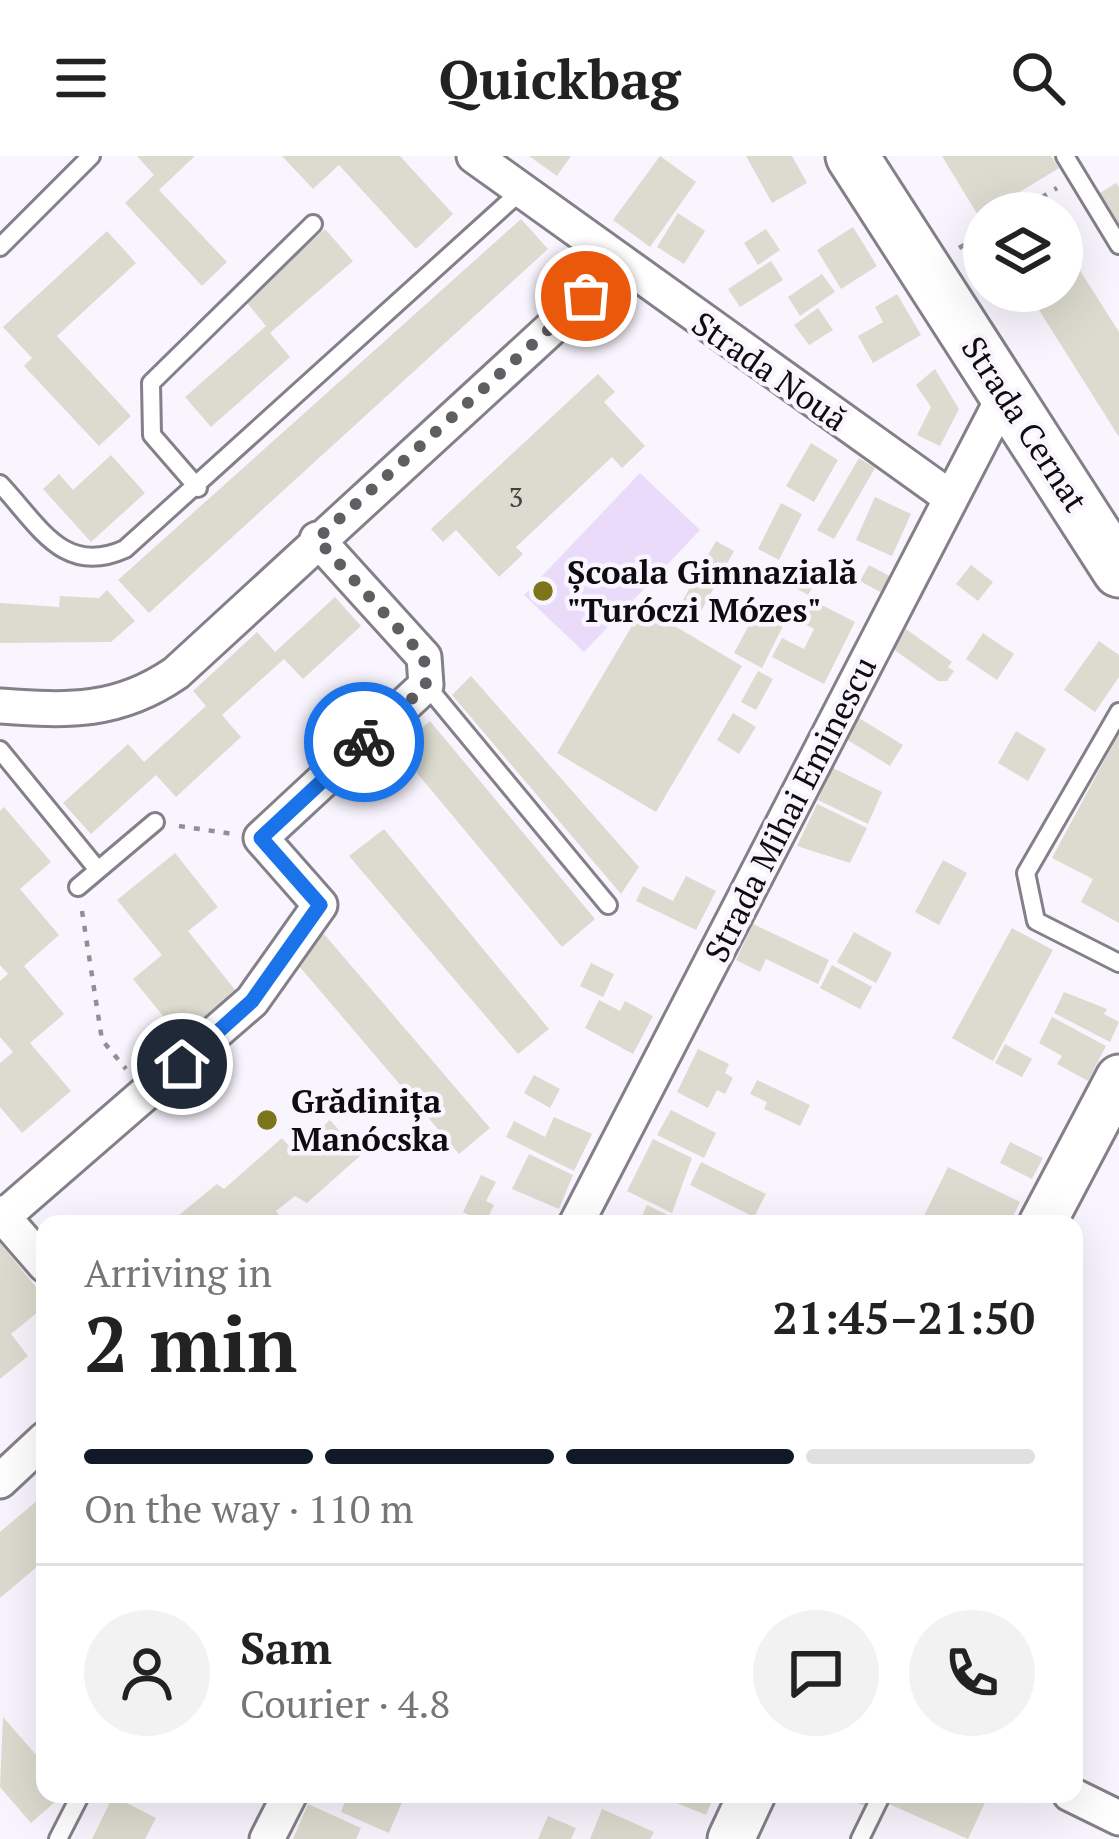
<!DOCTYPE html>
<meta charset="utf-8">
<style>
:root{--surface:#fff;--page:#f2f2f2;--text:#222;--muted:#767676;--line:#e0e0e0;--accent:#111827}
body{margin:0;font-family:"PT Serif",serif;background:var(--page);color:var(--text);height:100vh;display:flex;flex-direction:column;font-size:45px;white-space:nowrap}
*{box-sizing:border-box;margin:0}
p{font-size:39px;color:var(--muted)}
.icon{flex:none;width:66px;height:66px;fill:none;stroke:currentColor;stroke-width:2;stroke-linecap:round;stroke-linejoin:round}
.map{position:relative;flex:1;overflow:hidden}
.side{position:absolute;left:36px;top:1059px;width:1047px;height:588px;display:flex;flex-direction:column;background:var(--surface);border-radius:24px;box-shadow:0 12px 48px #0002}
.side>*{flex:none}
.tools{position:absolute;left:963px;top:36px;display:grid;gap:24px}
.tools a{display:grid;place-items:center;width:120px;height:120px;border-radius:50%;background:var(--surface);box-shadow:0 12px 48px #0002;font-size:60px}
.pin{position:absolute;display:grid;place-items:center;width:102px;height:102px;color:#fff;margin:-51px;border:6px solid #fff;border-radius:50%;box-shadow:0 3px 12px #0007}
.courier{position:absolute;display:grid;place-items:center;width:120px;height:120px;margin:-60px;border:9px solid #1a73e8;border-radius:50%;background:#fff;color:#222;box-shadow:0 3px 15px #0007}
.overview em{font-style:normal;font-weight:700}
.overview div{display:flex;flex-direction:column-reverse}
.overview{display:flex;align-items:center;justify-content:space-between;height:204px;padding:0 48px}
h1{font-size:78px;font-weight:700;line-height:90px}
.bar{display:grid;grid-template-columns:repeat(4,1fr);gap:18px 12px;align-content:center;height:144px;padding:0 48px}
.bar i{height:15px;border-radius:9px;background:var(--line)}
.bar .active{background:var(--accent)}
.bar p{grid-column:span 4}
.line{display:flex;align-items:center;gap:30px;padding:0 48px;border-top:3px solid var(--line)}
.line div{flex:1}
.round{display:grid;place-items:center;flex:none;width:126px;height:126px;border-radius:63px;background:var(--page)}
header{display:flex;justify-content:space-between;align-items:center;height:156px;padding:0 48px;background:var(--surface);font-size:54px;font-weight:700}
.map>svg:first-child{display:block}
.green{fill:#e9dbf9}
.building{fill:#dcdbcf}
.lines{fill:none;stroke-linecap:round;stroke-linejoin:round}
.lane-casing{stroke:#847f89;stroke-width:22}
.street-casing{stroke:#847f89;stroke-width:39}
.secondary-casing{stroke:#847f89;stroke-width:51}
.primary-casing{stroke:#847f89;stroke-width:57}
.path{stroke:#918e94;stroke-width:4.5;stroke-dasharray:6 9;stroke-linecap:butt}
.lane{stroke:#fff;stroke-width:16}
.street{stroke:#fff;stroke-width:33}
.secondary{stroke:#fff;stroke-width:45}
.primary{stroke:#fff;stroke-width:51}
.done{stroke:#605e63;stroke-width:12;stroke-dasharray:0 21.6}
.route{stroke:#1a73e8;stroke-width:15}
.poi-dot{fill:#7d7519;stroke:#f9f5fe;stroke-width:4.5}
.labels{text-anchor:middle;stroke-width:9;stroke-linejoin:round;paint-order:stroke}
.number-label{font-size:27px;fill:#424040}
.street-label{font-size:33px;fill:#0e0c10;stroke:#f9f5fe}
.poi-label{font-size:33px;font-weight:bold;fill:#0e0c10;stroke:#f9f5fe;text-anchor:start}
</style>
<header><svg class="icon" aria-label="menu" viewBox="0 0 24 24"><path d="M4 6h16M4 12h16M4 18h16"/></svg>Quickbag<svg class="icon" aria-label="search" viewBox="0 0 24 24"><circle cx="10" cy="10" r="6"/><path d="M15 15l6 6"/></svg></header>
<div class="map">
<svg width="1119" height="1683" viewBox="0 0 1119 1683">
<rect width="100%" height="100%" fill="#f9f5fe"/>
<path class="green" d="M640,317L700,374L584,496L524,439Z"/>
<path class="building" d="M137,0H195L159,34L227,106L202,130L125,47L154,19Z
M282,0H400L453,58L416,93L339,9L313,33Z
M529,0H571L557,20Z
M660,0L696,26L650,91L613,64Z
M746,0H792L807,27L772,47Z
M942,0H1051L1059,12L979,61Z
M1116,27L1119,31V77L1095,40Z
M678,57L705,75L684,108L657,91Z
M521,63L548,93L149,457L118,424Z
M853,71L877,110L841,133L817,94Z
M325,73L353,105L270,177L290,201L211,271L185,241L266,170L244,143Z
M766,73L780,94L758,109L744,87Z
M107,75L136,107L57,180L131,260L99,290L24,210L32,202L3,171Z
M1062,86L1119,176V281L1027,135H1062Z
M771,105L783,124L740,151L728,133Z
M822,118L835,136L800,160L788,141Z
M897,138L921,179L873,207L858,180L883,166L875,151Z
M818,152L833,174L809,189L794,169Z
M935,213L959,253L940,290L917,279L931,251L916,229Z
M598,218L615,236L604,246L645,290L622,312L612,301L516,391L523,398L499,421L456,374L443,386L431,373Z
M811,287L838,304L814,346L786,330Z
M111,299L145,337L91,386L43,333L59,318L73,334Z
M859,302L875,312L834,383L817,374Z
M875,341L911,358L892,400L856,384Z
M781,347L802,358L779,404L758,393Z
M716,385L734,395L694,468L675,458Z
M869,409L891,421L882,437L860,425Z
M971,409L993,426L978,445L956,428Z
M797,410L817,423L808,439L787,427Z
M107,434L135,465L111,486L0,487V447L59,451L60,440L99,442Z
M335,441L361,470L303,523L284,503L222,559L241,581L176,641L156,619L91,678L63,647L128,588L144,606L206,550L193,535L257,476L275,496Z
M814,445L855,466L824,528L772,501L782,482L804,493L814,473L803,467Z
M643,451L742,510L656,656L557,597Z
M757,454L784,468L762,512L734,497Z
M906,473L952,506L948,511L954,515L947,525H938L893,493Z
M983,477L1014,498L997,524L966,503Z
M1099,485L1119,499V521L1095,556L1064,534Z
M758,515L773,523L756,554L741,546Z
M471,520L639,711L621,738L452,539Z
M733,557L756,571L739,598L717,584Z
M854,559L903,589L890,610L841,580Z
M430,565L595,763L562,791L397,593Z
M1016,575L1046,593L1028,625L998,607Z
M1119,577V767L1081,746L1093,723L1052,702Z
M833,612L882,636L868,668L818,644Z
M817,648L867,672L850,707L797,690Z
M4,651L51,706L20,733L59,779L24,810L64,858L30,887L71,935L22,977L0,951V907L13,896L0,881V825L8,818L0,809V655Z
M384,673L549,873L518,898L349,700Z
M175,697L218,751L188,775L236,835L180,881L133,823L162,799L117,744Z
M943,704L967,717L939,769L915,756Z
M686,720L716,735L696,774L636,745L643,730L673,745Z
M753,768L829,804L818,828L766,803L760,816L736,804Z
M1012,772L1053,794L993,905L952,882Z
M854,776L892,797L876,827L837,806Z
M324,778L490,972L459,998L294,804Z
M591,807L614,818L603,841L580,830Z
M832,809L872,831L860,853L820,832Z
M1064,836L1107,853L1104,858L1119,866L1110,886L1054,857Z
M599,844L620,855L625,845L653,860L633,898L585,872Z
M1052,861L1106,890L1088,925L1057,908L1062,900L1039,887Z
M1005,888L1032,903L1022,921L995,907Z
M698,893L729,908L725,917L733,922L725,938L717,934L708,952L677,936Z
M534,919L560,933L550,952L524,937Z
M757,924L810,949L800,970L764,953L767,946L750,938Z
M671,954L716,977L704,1002L657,979Z
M554,961L592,978L574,1015L506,981L514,965L545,981Z
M330,964L361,999L307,1047L295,1040L276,1055L286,1068H168L217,1028L224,1033L282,982L294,996Z
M653,983L692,1002L672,1057L627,1035Z
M1010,986L1043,1002L1032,1023L1000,1007Z
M529,998L573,1019L559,1053L512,1033Z
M701,1006L766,1038L754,1061L690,1029Z
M948,1011L1020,1046L1011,1065L998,1059L994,1068H920Z
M481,1019L496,1026L486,1045L494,1049L485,1067L463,1056Z
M647,1049L674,1062L671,1068H638Z
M0,1087L45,1142V1150L11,1178L28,1200L0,1223Z
M45,1338V1404L0,1442V1376Z
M3,1561L45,1609V1638H64L31,1667L0,1631Z
M348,1638H385L402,1646L389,1677L341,1656Z
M655,1638H715L706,1659Z
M839,1638H877L870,1653Z
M893,1638H989L968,1683L889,1648Z
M113,1640L156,1662L145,1683H92Z
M308,1648L361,1672L356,1683H293Z
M602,1653L654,1676L650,1683H590Z
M548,1660L576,1672L571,1683H538Z"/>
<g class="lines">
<g class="lane-casing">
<path id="lane" d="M1065,0L1119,89
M0,91L91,0
M0,328C39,369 63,421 125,393L521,35
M198,332L152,279L151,227L313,68
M426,529L608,749
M1119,556L1026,717L1036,765L1119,807
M0,594L98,714
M78,731L155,666
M58,1683L81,1638
M860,1683L882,1638"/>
</g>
<g class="street-casing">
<path id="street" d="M474,0L951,342
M0,550C68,555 118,557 176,517L620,109
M0,1057L45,1109
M3,1061L252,845L320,749L261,682L426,529L424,501L317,383
M576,1068L1005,238
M0,1325L45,1283
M1070,1638L1119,1662
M267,1683L290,1638"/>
</g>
<g class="secondary-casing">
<path id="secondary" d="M1042,1068L1119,922
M731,1683L752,1638"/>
</g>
<g class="primary-casing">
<path id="primary" d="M852,0L1119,415"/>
</g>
<path class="path" d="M1016,57L1057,32
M959,92L984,77
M179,670L233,678
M82,755L102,884L126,913"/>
<use href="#lane" class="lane"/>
<use href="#street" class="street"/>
<use href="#secondary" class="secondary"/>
<use href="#primary" class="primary"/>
</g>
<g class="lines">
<path class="done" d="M364,586L426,530L424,501L317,383L586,140"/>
<path class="route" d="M182,908L252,845L320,749L261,682L364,586"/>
</g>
<g class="poi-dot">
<circle cx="543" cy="435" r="12"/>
<circle cx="267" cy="964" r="12"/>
</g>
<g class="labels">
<g class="number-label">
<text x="516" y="351">3</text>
</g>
<g class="street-label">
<text transform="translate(770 215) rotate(35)" y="12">Strada Nouă</text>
<text transform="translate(1025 268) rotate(57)" y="12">Strada Cernat</text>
<text transform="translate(790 653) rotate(-63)" y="12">Strada Mihai Eminescu</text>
</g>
<g class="poi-label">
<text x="567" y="428">Școala Gimnazială<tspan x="567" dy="38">"Turóczi Mózes"</tspan></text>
<text x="291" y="957">Grădinița<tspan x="291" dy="38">Manócska</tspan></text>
</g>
</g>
</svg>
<div class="tools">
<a><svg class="icon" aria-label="layers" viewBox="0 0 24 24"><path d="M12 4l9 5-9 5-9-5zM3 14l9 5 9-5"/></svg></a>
</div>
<div class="pin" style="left:586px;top:140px;background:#ea580c"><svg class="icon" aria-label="bag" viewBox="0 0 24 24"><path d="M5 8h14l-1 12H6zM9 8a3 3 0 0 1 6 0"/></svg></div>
<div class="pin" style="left:182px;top:908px;background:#1f2937"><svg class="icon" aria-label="home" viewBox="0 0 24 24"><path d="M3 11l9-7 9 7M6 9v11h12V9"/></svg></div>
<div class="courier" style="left:364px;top:586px"><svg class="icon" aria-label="bike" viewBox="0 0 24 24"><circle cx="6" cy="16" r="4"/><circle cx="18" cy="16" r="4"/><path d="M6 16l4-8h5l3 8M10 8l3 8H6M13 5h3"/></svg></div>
<section class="side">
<div class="overview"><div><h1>2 min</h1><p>Arriving in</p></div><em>21:45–21:50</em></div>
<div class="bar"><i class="active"></i><i class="active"></i><i class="active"></i><i></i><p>On the way · 110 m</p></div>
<div class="line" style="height:216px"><a class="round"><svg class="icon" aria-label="person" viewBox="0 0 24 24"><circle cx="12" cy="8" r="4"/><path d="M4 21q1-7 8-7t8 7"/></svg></a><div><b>Sam</b><p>Courier · 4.8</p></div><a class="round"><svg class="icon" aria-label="chat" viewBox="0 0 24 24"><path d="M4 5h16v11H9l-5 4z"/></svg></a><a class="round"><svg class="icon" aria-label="phone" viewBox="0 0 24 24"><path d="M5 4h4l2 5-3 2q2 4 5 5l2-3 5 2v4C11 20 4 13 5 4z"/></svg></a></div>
</section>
</div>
